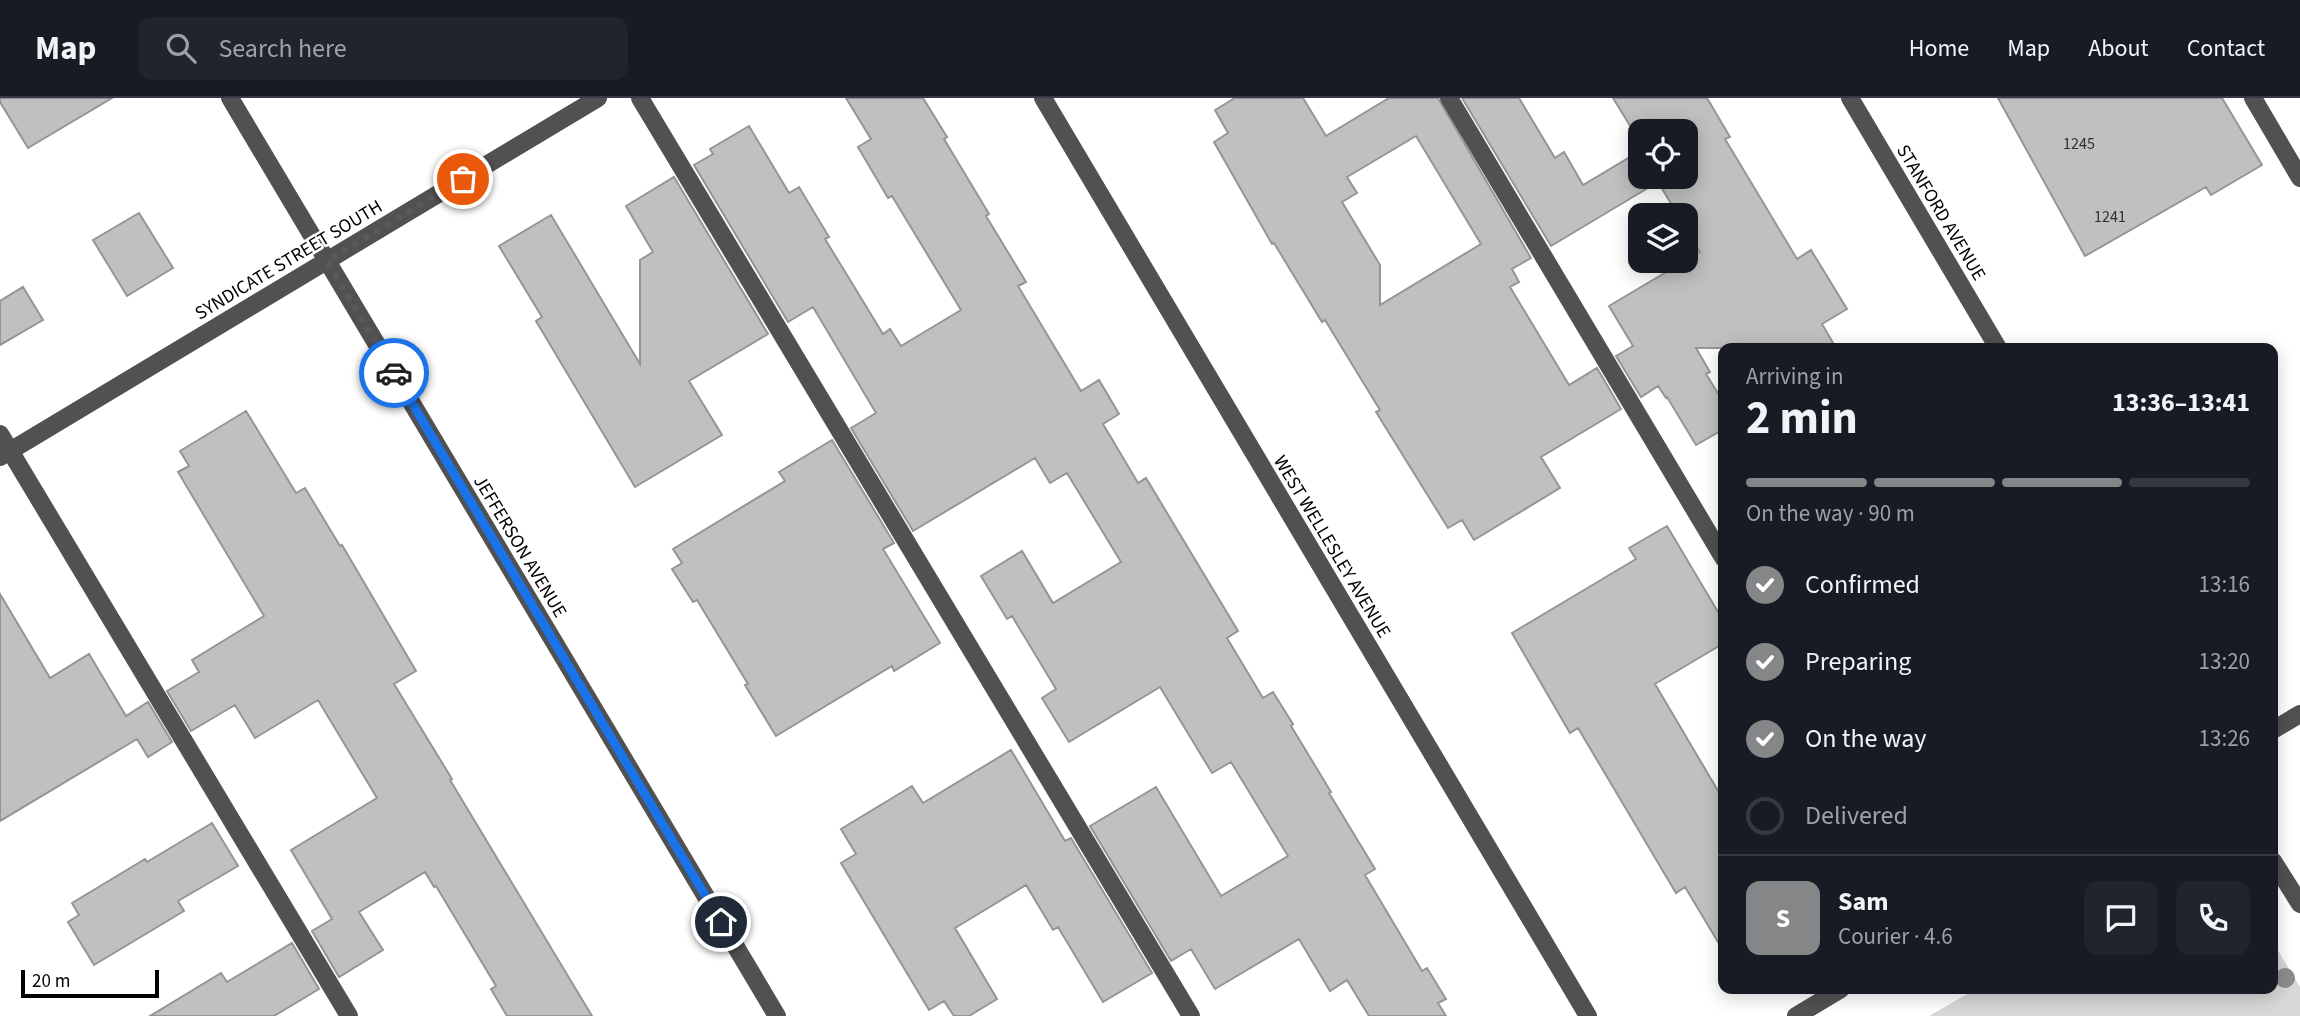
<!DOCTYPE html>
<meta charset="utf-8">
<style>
:root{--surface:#171b24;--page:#20242c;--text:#f1f3f6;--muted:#9ea1a6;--line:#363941;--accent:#858687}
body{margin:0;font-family:"Source Sans 3",sans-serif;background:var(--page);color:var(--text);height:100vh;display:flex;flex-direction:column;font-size:26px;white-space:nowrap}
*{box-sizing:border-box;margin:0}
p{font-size:23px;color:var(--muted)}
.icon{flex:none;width:38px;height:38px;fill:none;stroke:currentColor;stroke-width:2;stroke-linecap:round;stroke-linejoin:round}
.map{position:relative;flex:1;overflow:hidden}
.panel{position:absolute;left:1718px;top:245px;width:560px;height:651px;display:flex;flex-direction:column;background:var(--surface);border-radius:14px;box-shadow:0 4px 18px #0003}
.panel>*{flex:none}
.fabs{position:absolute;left:1628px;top:21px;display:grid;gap:14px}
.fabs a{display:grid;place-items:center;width:70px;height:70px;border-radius:14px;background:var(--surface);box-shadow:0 4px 18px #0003;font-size:35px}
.scale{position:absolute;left:21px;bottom:18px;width:138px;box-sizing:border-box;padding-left:7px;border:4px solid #000;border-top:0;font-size:19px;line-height:24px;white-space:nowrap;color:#000;-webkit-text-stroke:5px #fff;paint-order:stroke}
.pin{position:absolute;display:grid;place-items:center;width:60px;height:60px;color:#fff;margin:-30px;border:4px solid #fff;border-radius:50%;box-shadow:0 2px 7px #0007}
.courier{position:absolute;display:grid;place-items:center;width:70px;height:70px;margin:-35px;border:5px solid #1a73e8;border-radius:50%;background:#fff;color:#222;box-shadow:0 2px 9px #0007}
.summary em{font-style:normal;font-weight:700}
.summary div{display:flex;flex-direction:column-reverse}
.summary{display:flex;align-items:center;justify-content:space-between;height:119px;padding:0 28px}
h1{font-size:46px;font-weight:700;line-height:52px}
.bar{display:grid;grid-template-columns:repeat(4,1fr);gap:10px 7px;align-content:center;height:84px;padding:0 28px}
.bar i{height:9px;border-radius:5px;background:var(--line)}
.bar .current{background:var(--accent)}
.bar p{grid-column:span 4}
.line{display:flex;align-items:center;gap:18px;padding:0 28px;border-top:2px solid var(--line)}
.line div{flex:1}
.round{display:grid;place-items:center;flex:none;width:74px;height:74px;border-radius:14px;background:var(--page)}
ol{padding:0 28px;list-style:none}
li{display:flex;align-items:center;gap:21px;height:77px}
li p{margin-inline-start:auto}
li .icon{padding:7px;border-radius:50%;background:var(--accent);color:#fff;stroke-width:4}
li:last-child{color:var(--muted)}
li i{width:38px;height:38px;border:4px solid var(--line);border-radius:50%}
header{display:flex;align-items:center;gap:42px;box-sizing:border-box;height:98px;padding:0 35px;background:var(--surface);border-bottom:2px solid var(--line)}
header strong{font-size:33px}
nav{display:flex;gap:38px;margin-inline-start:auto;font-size:24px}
.search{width:490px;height:63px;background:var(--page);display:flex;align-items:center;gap:18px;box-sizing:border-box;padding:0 24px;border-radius:14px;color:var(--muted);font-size:26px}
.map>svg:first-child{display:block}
.green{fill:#d8d8d8}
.building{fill:#c0c0c0;stroke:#959595;stroke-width:2;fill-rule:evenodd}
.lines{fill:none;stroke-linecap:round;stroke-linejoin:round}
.minor{stroke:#515151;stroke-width:18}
.tree{fill:#8d8d8d}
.done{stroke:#595959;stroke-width:7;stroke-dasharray:0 12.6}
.route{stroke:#1a73e8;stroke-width:9}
.labels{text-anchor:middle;stroke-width:5;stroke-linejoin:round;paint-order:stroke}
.number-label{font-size:16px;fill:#303030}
.street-label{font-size:19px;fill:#000;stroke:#fff}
</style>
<header>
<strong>Map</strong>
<div class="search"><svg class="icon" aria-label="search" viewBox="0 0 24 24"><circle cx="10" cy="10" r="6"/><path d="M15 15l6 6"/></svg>Search here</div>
<nav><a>Home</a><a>Map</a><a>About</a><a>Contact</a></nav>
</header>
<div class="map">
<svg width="2300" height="918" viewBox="0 0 2300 918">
<rect width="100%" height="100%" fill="#fff"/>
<path class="green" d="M2273,844L2300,889V918H1929L1976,891H2273Z"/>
<path class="building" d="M0,0H112L28,50L0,4Z
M846,0H923L947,39L944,41L989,116L986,118L1026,184L1018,188L1081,293L1099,282L1119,316L1103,326L1138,385L1146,380L1238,533L1227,540L1263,600L1273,594L1293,626L1291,628L1331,694L1329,695L1375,771L1365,777L1422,873L1427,870L1446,901L1438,905L1446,918H1369L1347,882L1330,893L1299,841L1215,891L1191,851L1171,863L1090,728L1156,689L1221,798L1288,758L1231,664L1212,675L1160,589L1069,644L1042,600L1056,591L1012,518L1007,521L981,478L1022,453L1053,505L1121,464L1067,375L1050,385L1035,360L913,433L851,330L876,315L813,209L788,224L694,67L713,56L710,51L749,28L789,95L799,89L829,139L825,141L883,236L890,231L901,248L961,212L892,98L888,100L858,49L871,41Z
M1235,0H1303L1326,38L1389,0H1438L1531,160L1512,171L1519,184L1510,189L1569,287L1597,270L1621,311L1541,359L1560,390L1474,442L1462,422L1448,430L1376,314L1380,312L1325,222L1322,224L1274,145L1272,146L1214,44L1228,35L1215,12ZM1416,38L1481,146L1380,207V167L1342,104L1357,95L1347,79Z
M1462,0H1519L1555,60L1564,54L1583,87L1640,53V79H1685V33H1640V44L1613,0H1707L1730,39L1725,41L1797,161L1811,152L1847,211L1822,226L1836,250H1696L1710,274L1706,276L1724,305V331L1696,347L1667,299L1666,300L1658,288L1641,299L1616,258L1633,248L1609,208L1700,154L1685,129V117H1678L1658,84L1551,148Z
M1998,0H2222L2262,67L2211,97L2206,89L2085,158Z
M674,79L768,236L689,283L722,337L635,389L536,223L542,219L499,148L551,117L640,266V162L653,154L626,108Z
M139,115L173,170L127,198L93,142Z
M23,189L43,222L0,247V203Z
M246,313L296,395L305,390L340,448L342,447L416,573L394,586L452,681L450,682L592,918H507L491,891L496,888L436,788L434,789L425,774L359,814L383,852L339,879L312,833L332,821L291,752L377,700L318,602L255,640L235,607L191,633L167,593L199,574L192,562L264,518L178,374L189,368L180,353Z
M832,342L894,445L883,451L940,545L894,573L892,568L776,638L745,587L748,586L697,502L693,504L672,471L682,465L673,451L785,383L779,374Z
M1667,428L1724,524V545L1655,586L1724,703V854L1685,789L1676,795L1578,630L1570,635L1512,535L1636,461L1629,450Z
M0,496L50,580L89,556L126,618L148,604L172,644L148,659L137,641L0,723Z
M1011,652L1065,743L1071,740L1152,875L1103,904L1058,829L1053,832L1026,787L955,830L997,901L969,918H954L944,903L929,912L841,765L856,756L841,731L912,688L923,705Z
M212,725L238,768L178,803L184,813L94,867L68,824L79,817L72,805L145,761L147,764Z
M292,845L319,891L274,918H150L221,875L227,884Z"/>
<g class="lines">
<path class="minor" d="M230,0L777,918
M640,0L1191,918
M1043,0L1588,918
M1449,0L1724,461
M1850,0L1998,250
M2253,0L2300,80
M0,336L349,918
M0,359L598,0
M2273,632L2300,616
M2273,763L2300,806
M1796,918L1841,891"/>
</g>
<circle class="tree" cx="2285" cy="880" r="10"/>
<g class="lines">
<path class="done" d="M394,275L327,163L463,81"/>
<path class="route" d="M394,275L721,824"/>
</g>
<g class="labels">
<g class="number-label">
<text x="2079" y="51">1245</text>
<text x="2110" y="124">1241</text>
</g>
<g class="street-label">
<text transform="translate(1942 114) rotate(59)" y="7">STANFORD AVENUE</text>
<text transform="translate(288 161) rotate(-31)" y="7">SYNDICATE STREET SOUTH</text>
<text transform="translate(521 448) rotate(59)" y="7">JEFFERSON AVENUE</text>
<text transform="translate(1333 448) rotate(59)" y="7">WEST WELLESLEY AVENUE</text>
</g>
</g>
</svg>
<div class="fabs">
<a><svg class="icon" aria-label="locate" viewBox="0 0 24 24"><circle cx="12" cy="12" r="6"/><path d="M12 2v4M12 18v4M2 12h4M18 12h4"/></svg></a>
<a><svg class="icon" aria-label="layers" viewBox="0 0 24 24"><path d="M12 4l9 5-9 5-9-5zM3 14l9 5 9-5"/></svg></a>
</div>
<div class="scale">20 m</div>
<div class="pin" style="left:463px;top:81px;background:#ea580c"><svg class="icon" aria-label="bag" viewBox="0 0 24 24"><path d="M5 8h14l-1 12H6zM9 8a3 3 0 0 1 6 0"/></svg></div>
<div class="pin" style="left:721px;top:824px;background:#1f2937"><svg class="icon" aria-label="home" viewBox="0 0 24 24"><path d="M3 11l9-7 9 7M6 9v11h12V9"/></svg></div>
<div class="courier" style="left:394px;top:275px"><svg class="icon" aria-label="car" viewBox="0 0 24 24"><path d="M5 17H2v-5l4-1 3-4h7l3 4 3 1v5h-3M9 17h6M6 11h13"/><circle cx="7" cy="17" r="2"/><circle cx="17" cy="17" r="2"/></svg></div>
<section class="panel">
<div class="summary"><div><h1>2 min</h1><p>Arriving in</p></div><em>13:36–13:41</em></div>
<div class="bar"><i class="current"></i><i class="current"></i><i class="current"></i><i></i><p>On the way · 90 m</p></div>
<ol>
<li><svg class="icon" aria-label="check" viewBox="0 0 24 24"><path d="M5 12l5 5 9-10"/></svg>Confirmed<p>13:16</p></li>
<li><svg class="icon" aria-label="check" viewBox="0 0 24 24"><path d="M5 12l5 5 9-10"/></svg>Preparing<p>13:20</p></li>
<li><svg class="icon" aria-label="check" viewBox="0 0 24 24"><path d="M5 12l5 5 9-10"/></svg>On the way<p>13:26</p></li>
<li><i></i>Delivered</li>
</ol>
<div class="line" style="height:126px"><b class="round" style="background:var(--accent);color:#fff">S</b><div><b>Sam</b><p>Courier · 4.6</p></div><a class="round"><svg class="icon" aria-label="chat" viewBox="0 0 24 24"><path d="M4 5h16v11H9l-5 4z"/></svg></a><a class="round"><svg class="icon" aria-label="phone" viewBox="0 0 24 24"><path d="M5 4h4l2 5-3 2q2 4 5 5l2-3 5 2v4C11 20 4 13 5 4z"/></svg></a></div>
</section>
</div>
